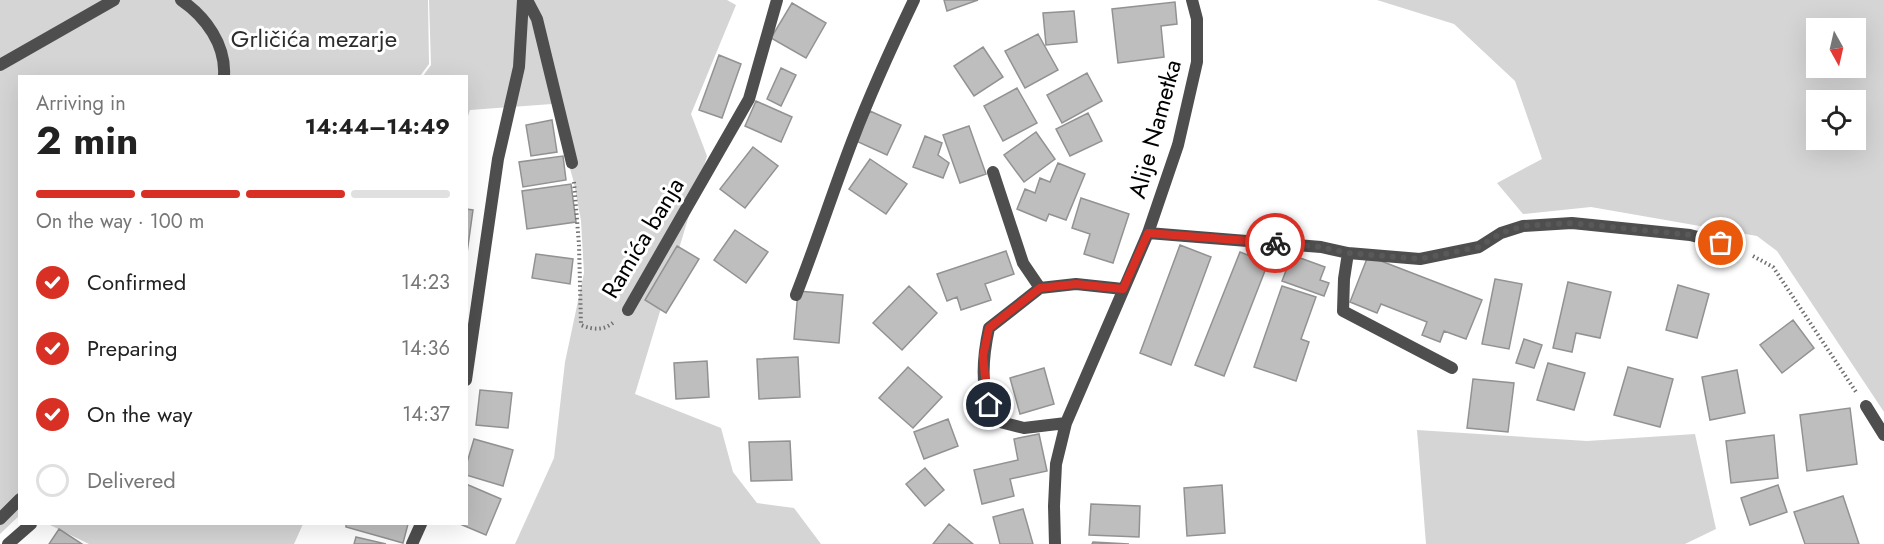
<!DOCTYPE html>
<meta charset="utf-8">
<style>
:root{--surface:#fff;--page:#f6f6f6;--text:#222;--muted:#767676;--line:#e0e0e0;--accent:#d93025}
body{margin:0;font-family:Jost,sans-serif;background:var(--page);color:var(--text);height:100vh;display:flex;flex-direction:column;font-size:22px;white-space:nowrap}
*{box-sizing:border-box;margin:0}
p{font-size:20px;color:var(--muted)}
.icon{flex:none;width:33px;height:33px;fill:none;stroke:currentColor;stroke-width:2;stroke-linecap:round;stroke-linejoin:round}
.map{position:relative;flex:1;overflow:hidden}
.side{position:absolute;left:18px;top:75px;width:450px;height:450px;display:flex;flex-direction:column;background:var(--surface);border-radius:0px;box-shadow:0 6px 24px #0002}
.side>*{flex:none}
.needle{width:39px;rotate:172deg}
.buttons{position:absolute;left:1806px;top:18px;display:grid;gap:12px}
.buttons a{display:grid;place-items:center;width:60px;height:60px;border-radius:0px;background:var(--surface);box-shadow:0 6px 24px #0002;font-size:30px}
.pin{position:absolute;display:grid;place-items:center;width:51px;height:51px;color:#fff;margin:-26px;border:3px solid #fff;border-radius:50%;box-shadow:0 2px 6px #0007}
.courier{position:absolute;display:grid;place-items:center;width:60px;height:60px;margin:-30px;border:4px solid #d93025;border-radius:50%;background:#fff;color:#222;box-shadow:0 2px 8px #0007}
.summary em{font-style:normal;font-weight:700}
.summary div{display:flex;flex-direction:column-reverse}
.summary{display:flex;align-items:center;justify-content:space-between;height:102px;padding:0 18px}
h1{font-size:39px;font-weight:700;line-height:45px}
.bar{display:grid;grid-template-columns:repeat(4,1fr);gap:9px 6px;align-content:center;height:72px;padding:0 18px}
.bar i{height:8px;border-radius:4px;background:var(--line)}
.bar .active{background:var(--accent)}
.bar p{grid-column:span 4}
ol{padding:0 18px;list-style:none}
li{display:flex;align-items:center;gap:18px;height:66px}
li p{margin-inline-start:auto}
li .icon{padding:6px;border-radius:50%;background:var(--accent);color:#fff;stroke-width:4}
li:last-child{color:var(--muted)}
li i{width:33px;height:33px;border:3px solid var(--line);border-radius:50%}
.map>svg:first-child{display:block}
.green{fill:#d5d5d5;fill-rule:evenodd}
.building{fill:#bebebe;stroke:#929292;stroke-width:1.5}
.lines{fill:none;stroke-linecap:round;stroke-linejoin:round}
.path{stroke:#707070;stroke-width:4;stroke-dasharray:1.5 3;stroke-linecap:butt}
.service{stroke:#4e4e4e;stroke-width:12}
.minor{stroke:#4e4e4e;stroke-width:12}
.done{stroke:#595959;stroke-width:6;stroke-dasharray:0 10.8}
.route{stroke:#d93025;stroke-width:8}
.labels{text-anchor:middle;stroke-width:6;stroke-linejoin:round;paint-order:stroke}
.park-label{font-size:24px;fill:#2c2c2c;stroke:#fff}
.street-label{font-size:24px;fill:#000;stroke:#fff}
</style>
<div class="map">
<svg width="1884" height="544" viewBox="0 0 1884 544">
<rect width="100%" height="100%" fill="#fff"/>
<path class="green" d="M0,0H428L429,64L420,76H20V515L0,534Z
M429,0H727L736,5L691,114L707,156L635,394L721,428L733,472L757,503L794,508L821,544H515L554,458L565,362L584,273L581,221L574,183L552,104L470,110L467,119L466,76H423L431,65Z
M1377,0H1884V412L1777,251L1757,236L1591,207L1523,214L1497,183L1542,159L1515,81L1454,24ZM1856,28V68H1816V28ZM1856,100V140H1816V100Z
M1417,430L1587,441L1695,434L1716,529L1685,544H1426Z
M48,524H303L294,544H89Z"/>
<path class="building" d="M944,0H978L947,11Z
M1175,2L1177,24L1161,26L1164,57L1118,63L1112,9Z
M792,3L826,23L806,58L771,38Z
M1074,11L1077,42L1046,45L1043,13Z
M1038,34L1058,70L1025,88L1005,51Z
M983,47L1003,77L974,96L954,66Z
M719,55L741,64L722,118L699,110Z
M781,68L796,75L781,106L767,99Z
M1087,73L1102,101L1062,123L1047,95Z
M1017,88L1037,123L1003,141L984,106Z
M756,101L792,117L781,142L745,126Z
M870,111L901,125L887,155L856,141Z
M1088,113L1102,141L1070,156L1056,129Z
M552,120L557,152L531,156L526,125Z
M969,126L986,174L960,183L943,135Z
M1036,132L1055,159L1024,182L1004,155Z
M925,136L942,143L938,155L949,163L943,178L913,167Z
M753,147L778,166L745,208L720,189Z
M563,156L566,180L523,187L519,162Z
M870,159L907,184L886,214L849,189Z
M1058,163L1085,174L1066,220L1049,214L1046,221L1017,209L1025,189L1035,193L1040,178L1050,182Z
M571,184L576,222L527,229L522,191Z
M1081,198L1129,214L1113,263L1084,254L1090,234L1072,228Z
M466,209L473,210L467,253H466Z
M735,230L768,252L746,283L714,260Z
M1180,245L1211,257L1171,365L1140,353Z
M677,246L699,259L666,313L645,300Z
M1006,251L1014,274L985,284L991,300L961,310L957,297L947,301L937,274Z
M1240,252L1268,263L1224,376L1195,365Z
M536,254L573,259L570,284L532,278Z
M1292,255L1325,267L1320,280L1329,283L1324,296L1282,281Z
M1368,256L1482,300L1466,339L1444,331L1440,342L1422,335L1427,322L1381,304L1377,313L1350,302Z
M1495,279L1522,284L1509,349L1482,344Z
M1568,282L1611,292L1600,338L1576,333L1572,352L1553,348Z
M1678,285L1709,294L1697,338L1666,330Z
M909,286L937,313L902,350L873,323Z
M1282,286L1316,297L1301,339L1309,342L1296,381L1254,367Z
M798,291L843,295L839,343L794,339Z
M1793,320L1814,348L1782,373L1760,345Z
M1524,339L1542,345L1534,368L1516,363Z
M798,357L800,397L759,399L757,359Z
M707,361L709,397L676,399L674,363Z
M1548,363L1585,373L1574,410L1537,400Z
M908,367L942,397L913,428L879,398Z
M1628,367L1673,379L1660,427L1614,415Z
M1044,368L1054,404L1020,414L1010,378Z
M1737,370L1745,413L1710,420L1702,377Z
M1473,379L1514,383L1508,432L1467,428Z
M480,390L512,393L508,428L476,425Z
M1850,408L1857,464L1807,471L1800,415Z
M948,419L958,446L924,459L914,432Z
M1039,434L1047,471L1010,479L1014,496L982,504L974,470L1018,460L1014,439Z
M1774,435L1778,478L1731,483L1726,441Z
M474,439L513,450L503,486L466,475V466Z
M790,441L792,480L751,481L749,442Z
M925,468L944,490L925,506L906,484Z
M466,484L501,499L486,535L460,524H466Z
M1222,485L1225,533L1187,536L1184,488Z
M1778,485L1787,512L1750,525L1741,498Z
M1843,496L1859,544H1805L1794,512Z
M1091,504L1140,506L1139,537L1089,535Z
M1023,509L1033,544H1000L993,517Z
M346,524H408L403,543L346,527Z
M949,524L973,544H933Z
M59,529L82,544H49Z
M356,537L386,544H354Z
M1093,542L1129,544H1092Z"/>
<g class="lines">
<path class="path" d="M574,182L579,245L581,325C594,330 604,331 615,321
M1753,256L1773,267L1856,392"/>
<path class="service" d="M181,0C206,17 226,45 224,76
M0,65L114,0
M0,519L20,499"/>
<path class="minor" d="M527,0L537,19L572,163
M993,172L1023,263L1040,288
M1148,233L1321,247L1348,253L1420,259L1479,247L1501,233L1523,226L1572,223L1690,235L1737,247
M1348,253L1344,279L1343,311L1452,368
M796,295C816,244 833,191 853,139C871,92 892,46 914,0
M628,310L749,99L777,0
M466,380L498,159L519,67L523,0
M1866,406L1884,435
M1066,423L1024,428L1000,422C997,417 992,411 989,405C980,382 984,351 989,328L1040,288L1076,284L1123,289
M8,544L31,524
M412,544L421,524
M1055,544L1054,506L1056,464L1066,423L1148,233L1178,145L1197,62V19L1192,0"/>
</g>
<g class="lines">
<path class="done" d="M1275,243L1321,247L1348,253L1420,259L1479,247L1501,233L1523,226L1572,223L1690,235L1721,243"/>
<path class="route" d="M989,405L986,387L983,356L989,328L1040,288L1076,284L1123,289L1148,233L1275,243"/>
</g>
<g class="labels">
<g class="park-label">
<text x="314" y="47">Grličića mezarje</text>
</g>
<g class="street-label">
<text transform="translate(1155 129) rotate(-75)" y="8">Alije Nametka</text>
<text transform="translate(643 238) rotate(-59)" y="8">Ramića banja</text>
</g>
</g>
</svg>
<div class="buttons">
<a><svg class="needle" viewBox="-14 -14 28 28"><path d="M0-13l5 13h-10z" fill="#e53935"/><path d="M0 13l5-13h-10z" fill="#767676"/></svg></a>
<a><svg class="icon" aria-label="locate" viewBox="0 0 24 24"><circle cx="12" cy="12" r="6"/><path d="M12 2v4M12 18v4M2 12h4M18 12h4"/></svg></a>
</div>
<div class="pin" style="left:1721px;top:243px;background:#ea580c"><svg class="icon" aria-label="bag" viewBox="0 0 24 24"><path d="M5 8h14l-1 12H6zM9 8a3 3 0 0 1 6 0"/></svg></div>
<div class="pin" style="left:989px;top:405px;background:#1f2937"><svg class="icon" aria-label="home" viewBox="0 0 24 24"><path d="M3 11l9-7 9 7M6 9v11h12V9"/></svg></div>
<div class="courier" style="left:1275px;top:243px"><svg class="icon" aria-label="bike" viewBox="0 0 24 24"><circle cx="6" cy="16" r="4"/><circle cx="18" cy="16" r="4"/><path d="M6 16l4-8h5l3 8M10 8l3 8H6M13 5h3"/></svg></div>
<section class="side">
<div class="summary"><div><h1>2 min</h1><p>Arriving in</p></div><em>14:44–14:49</em></div>
<div class="bar"><i class="active"></i><i class="active"></i><i class="active"></i><i></i><p>On the way · 100 m</p></div>
<ol>
<li><svg class="icon" aria-label="check" viewBox="0 0 24 24"><path d="M5 12l5 5 9-10"/></svg>Confirmed<p>14:23</p></li>
<li><svg class="icon" aria-label="check" viewBox="0 0 24 24"><path d="M5 12l5 5 9-10"/></svg>Preparing<p>14:36</p></li>
<li><svg class="icon" aria-label="check" viewBox="0 0 24 24"><path d="M5 12l5 5 9-10"/></svg>On the way<p>14:37</p></li>
<li><i></i>Delivered</li>
</ol>
</section>
</div>
